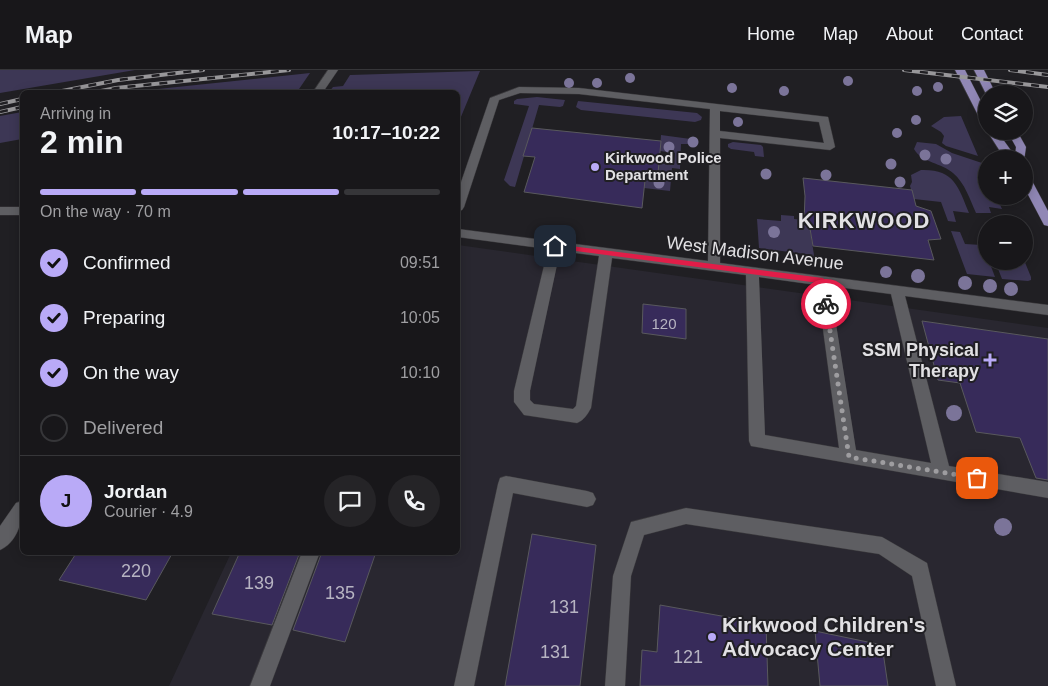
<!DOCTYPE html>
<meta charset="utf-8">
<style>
:root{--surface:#18171a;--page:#252427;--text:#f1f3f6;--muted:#9f9fa2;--line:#363639;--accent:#b9aaf7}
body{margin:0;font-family:Arial,sans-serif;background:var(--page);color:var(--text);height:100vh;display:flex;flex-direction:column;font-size:19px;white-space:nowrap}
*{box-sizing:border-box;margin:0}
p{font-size:16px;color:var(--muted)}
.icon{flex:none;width:28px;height:28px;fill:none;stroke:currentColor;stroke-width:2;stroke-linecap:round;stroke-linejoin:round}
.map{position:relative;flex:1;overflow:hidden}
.sheet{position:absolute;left:20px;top:20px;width:440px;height:465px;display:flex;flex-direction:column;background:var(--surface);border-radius:8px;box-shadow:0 2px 12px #0003,0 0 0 1px var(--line)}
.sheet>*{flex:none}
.buttons{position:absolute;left:978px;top:15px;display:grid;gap:10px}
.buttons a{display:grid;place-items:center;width:55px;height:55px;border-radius:50%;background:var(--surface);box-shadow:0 2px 12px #0003,0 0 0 1px var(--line);font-size:25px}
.pin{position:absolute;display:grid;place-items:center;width:42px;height:42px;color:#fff;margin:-21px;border-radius:10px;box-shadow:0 2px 8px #0006}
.courier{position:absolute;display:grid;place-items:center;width:50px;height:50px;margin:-25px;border:4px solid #e11d48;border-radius:50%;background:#fff;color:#222;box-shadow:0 1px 6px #0007}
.head em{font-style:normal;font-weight:700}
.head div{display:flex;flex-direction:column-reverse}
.head{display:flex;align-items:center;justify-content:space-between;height:85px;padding:0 20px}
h1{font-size:32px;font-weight:700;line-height:38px}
.bar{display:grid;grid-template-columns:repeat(4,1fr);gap:8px 5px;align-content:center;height:60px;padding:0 20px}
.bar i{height:6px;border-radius:4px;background:var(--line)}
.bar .selected{background:var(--accent)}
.bar p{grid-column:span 4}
.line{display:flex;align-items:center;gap:12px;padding:0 20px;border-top:1px solid var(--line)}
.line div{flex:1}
.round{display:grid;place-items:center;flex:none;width:52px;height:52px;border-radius:26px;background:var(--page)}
ol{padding:0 20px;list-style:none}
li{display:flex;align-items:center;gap:15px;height:55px}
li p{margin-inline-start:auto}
li .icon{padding:5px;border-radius:50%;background:var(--accent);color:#111;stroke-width:4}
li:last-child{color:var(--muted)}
li i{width:28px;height:28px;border:2px solid var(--line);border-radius:50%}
header{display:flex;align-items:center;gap:30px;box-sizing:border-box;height:70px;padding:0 25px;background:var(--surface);border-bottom:1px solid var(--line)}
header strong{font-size:24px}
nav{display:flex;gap:28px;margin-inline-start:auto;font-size:18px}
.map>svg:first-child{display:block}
.built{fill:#292730}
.green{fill:#3d3755}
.building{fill:#372b5a;stroke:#59595d}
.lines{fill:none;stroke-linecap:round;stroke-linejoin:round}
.minor-casing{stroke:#3a393c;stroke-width:1}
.major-casing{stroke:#3a393c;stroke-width:1}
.minor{fill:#5e5e62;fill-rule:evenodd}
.major{fill:#9087b5;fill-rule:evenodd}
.rail-casing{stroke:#98979a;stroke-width:4}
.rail{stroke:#201f23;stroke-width:2.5;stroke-dasharray:8;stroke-linecap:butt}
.tree{fill:#7b7499}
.route{fill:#e11d48}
.done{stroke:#9e9da0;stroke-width:5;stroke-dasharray:0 9}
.poi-dot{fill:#b9aaf7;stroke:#201f23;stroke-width:2}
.labels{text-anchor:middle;stroke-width:4;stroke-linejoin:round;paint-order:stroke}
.far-poi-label{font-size:15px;font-weight:bold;fill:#e2e1e4;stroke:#201f23;text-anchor:start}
.number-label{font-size:15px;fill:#b7b4c2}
.street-label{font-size:18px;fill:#e2e1e4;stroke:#201f23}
.poi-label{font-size:18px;font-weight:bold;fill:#e2e1e4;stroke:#201f23;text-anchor:end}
.near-number-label{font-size:18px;fill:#b7b4c2}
.near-poi-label{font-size:21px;font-weight:bold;fill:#e2e1e4;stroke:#201f23;text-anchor:start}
.district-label{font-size:22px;font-weight:bold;letter-spacing:1px;fill:#e2e1e4;stroke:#201f23}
</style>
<header>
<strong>Map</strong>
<nav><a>Home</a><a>Map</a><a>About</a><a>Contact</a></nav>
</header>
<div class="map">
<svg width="1048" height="616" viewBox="0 0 1048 616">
<rect width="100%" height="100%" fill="#201f23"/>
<path class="built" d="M458,175L1048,258V616H169L231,483L458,482Z"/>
<path class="green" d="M0,0H135L0,23Z
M480,1L458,54V22H329L333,17L343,16L350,5Z
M310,3L297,22H129Z
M537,27L565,30L563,36L560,37L539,35L515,117L510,116L504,110L529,36L514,34V31L517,29Z
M578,31L697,43L702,47L701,50L695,52L581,40L576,37Z
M22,42V69L0,73V46Z
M961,46L978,86L946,76L942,73L944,66L941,62L931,56L944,47Z
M661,65L698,70V74H681L680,99L672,98L670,121L644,118L646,101L658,102L659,93L674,95L675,83L660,81Z
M733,72L761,75L763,77L764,87L755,86L754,82L731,79L728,77V74Z
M917,72L936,74L952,83L982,93L986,103V126H996L1002,139L989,137L991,143H976C970,130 965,113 953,103C942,93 922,93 914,79Z
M921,100C954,99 958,116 969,143L953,141L956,152L948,151L941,132L914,129L910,116L912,112L911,105Z
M781,145L794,146V149L804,150L805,152L809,153L814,185L759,178L757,149L781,151Z
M951,161L960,162L965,174L982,175L986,191H989L995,207L967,204Z
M1024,190L1031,207V210L1028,211L1002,209L995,191Z"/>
<path class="building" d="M532,58L661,71L658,103L646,101L642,138L524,122L535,87L523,86Z
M803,108L912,120L916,136L931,141L941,169L928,170L934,190L813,176L809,153L804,152L805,126Z
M643,234L686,239V269L642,263Z
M922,251L1048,269V410L1036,408L1020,368L976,362L960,313L938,310Z
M532,464L596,475L580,616H505Z
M77,482H173L146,530L59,510Z
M240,482H300L272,555L212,544Z
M322,482H376L345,572L293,560Z
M660,535L766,554L768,616H640L642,580L657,582Z
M815,561L882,575L888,616H820Z"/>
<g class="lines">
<g class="minor-casing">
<path id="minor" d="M328,0H338L323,22H313Z
M519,17L579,18L828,47L835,77L830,80L720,68V193L1048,235V245L905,226L949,396L1048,412V428L751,376L749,371L746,205L612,188L591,338C587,345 584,350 577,353L524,345L514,332V321L548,179L458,167V159L708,191L710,39L579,24L520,23L499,30L464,137L462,140L458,141V121L490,28ZM720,41L819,52L824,73L720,61ZM560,181L599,186L576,336L573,339L534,334L530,330V321ZM759,207L817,215L839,378L765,365ZM830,216L891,224L931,393L856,380Z
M0,137H22V145H0Z
M506,406L587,421L593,423L596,429L593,435L587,437L513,423L474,616H454L498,414L500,408Z
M22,431C24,448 18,472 0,480V456L16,433Z
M686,438L882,467L927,493L956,616H936L912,506L879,484L686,454L644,465L631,506L625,616H605L613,506L631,452Z
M302,482H320L270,616H250Z"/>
</g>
<g class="major-casing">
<path id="major" d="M955,0H965L986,41V54L981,51Z
M974,0H984L996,24H986Z
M987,61H997L1015,86L1016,77L1007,61H1017L1026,77L1024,91V89H1005Z
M1024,104L1030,107L1048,141V156L1044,155L1024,117Z"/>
</g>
<use href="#minor" class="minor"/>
<use href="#major" class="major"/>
<g class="rail-casing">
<path id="rail" d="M904,0L1048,17
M1010,0L1048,5
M57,22L118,10L203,0
M96,22L116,18L289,0
M0,34L22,29
M0,42L22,37"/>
</g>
<use href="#rail" class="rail"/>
</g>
<g class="tree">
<circle cx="630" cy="8" r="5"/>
<circle cx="848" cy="11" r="5"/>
<circle cx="569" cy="13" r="5"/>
<circle cx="597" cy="13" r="5"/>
<circle cx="938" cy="17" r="5"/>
<circle cx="732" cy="18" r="5"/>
<circle cx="784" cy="21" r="5"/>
<circle cx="917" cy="21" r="5"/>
<circle cx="916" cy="50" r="5"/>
<circle cx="738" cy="52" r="5"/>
<circle cx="897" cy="63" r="5"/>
<circle cx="693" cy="72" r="5.5"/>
<circle cx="669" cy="77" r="5.5"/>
<circle cx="925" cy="85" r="5.5"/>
<circle cx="946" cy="89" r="5.5"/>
<circle cx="891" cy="94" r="5.5"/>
<circle cx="766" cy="104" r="5.5"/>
<circle cx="826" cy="105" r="5.5"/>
<circle cx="900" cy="112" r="5.5"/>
<circle cx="659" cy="113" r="5.5"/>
<circle cx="774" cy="162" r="6"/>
<circle cx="811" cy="191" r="6"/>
<circle cx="886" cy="202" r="6"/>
<circle cx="918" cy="206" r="7"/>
<circle cx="965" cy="213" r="7"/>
<circle cx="990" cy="216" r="7"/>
<circle cx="1011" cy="219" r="7"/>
<circle cx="954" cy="343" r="8"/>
<circle cx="1003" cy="457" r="9"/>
</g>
<path class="route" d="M555,174L823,208L826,211L830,234L826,237L822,234L819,213L553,178V175Z"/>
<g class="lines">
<path class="done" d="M826,234L849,387L977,408"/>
</g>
<g class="poi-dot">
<circle cx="595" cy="97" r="5"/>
<path d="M987.5 282.5h5v5h5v5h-5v5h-5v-5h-5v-5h5z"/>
<circle cx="712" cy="567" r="5"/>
</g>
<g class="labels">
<g class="far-poi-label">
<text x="605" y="93">Kirkwood Police<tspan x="605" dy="17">Department</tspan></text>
</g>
<g class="number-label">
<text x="664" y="259">120</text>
</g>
<g class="street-label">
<text transform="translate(755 183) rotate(7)" y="6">West Madison Avenue</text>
</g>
<g class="poi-label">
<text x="979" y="286">SSM Physical<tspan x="979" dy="21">Therapy</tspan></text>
</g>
<g class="near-number-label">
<text x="136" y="507">220</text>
<text x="259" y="519">139</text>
<text x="340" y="529">135</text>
<text x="564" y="543">131</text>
<text x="555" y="588">131</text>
<text x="688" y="593">121</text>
</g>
<g class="near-poi-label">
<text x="722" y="562">Kirkwood Children's<tspan x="722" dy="24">Advocacy Center</tspan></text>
</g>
<g class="district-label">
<text x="864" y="158">KIRKWOOD</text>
</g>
</g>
</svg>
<div class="buttons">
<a><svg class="icon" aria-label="layers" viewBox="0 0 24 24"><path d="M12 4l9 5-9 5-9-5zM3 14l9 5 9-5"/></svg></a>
<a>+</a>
<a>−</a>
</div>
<div class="pin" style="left:977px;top:408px;background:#ea580c"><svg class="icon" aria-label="bag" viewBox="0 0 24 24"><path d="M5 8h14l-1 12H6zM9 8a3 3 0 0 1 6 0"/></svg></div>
<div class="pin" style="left:555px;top:176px;background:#1f2937"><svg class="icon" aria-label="home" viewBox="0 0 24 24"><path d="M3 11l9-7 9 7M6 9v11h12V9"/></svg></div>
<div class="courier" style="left:826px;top:234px"><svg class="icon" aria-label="bike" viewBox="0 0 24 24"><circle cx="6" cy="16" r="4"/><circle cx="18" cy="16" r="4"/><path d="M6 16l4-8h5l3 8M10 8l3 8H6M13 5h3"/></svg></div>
<section class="sheet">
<div class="head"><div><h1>2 min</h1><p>Arriving in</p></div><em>10:17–10:22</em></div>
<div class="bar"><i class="selected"></i><i class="selected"></i><i class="selected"></i><i></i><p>On the way · 70 m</p></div>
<ol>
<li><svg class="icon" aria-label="check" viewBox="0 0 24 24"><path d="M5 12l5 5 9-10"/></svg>Confirmed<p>09:51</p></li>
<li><svg class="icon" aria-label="check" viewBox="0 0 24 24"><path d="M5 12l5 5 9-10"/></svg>Preparing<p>10:05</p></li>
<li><svg class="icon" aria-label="check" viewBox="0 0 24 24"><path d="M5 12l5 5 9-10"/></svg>On the way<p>10:10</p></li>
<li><i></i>Delivered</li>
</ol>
<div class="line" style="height:90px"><b class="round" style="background:var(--accent);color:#111">J</b><div><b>Jordan</b><p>Courier · 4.9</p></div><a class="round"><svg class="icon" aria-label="chat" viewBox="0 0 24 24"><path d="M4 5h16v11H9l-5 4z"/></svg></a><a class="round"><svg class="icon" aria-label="phone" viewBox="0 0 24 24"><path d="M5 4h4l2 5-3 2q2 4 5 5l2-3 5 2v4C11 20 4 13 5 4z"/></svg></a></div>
</section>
</div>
